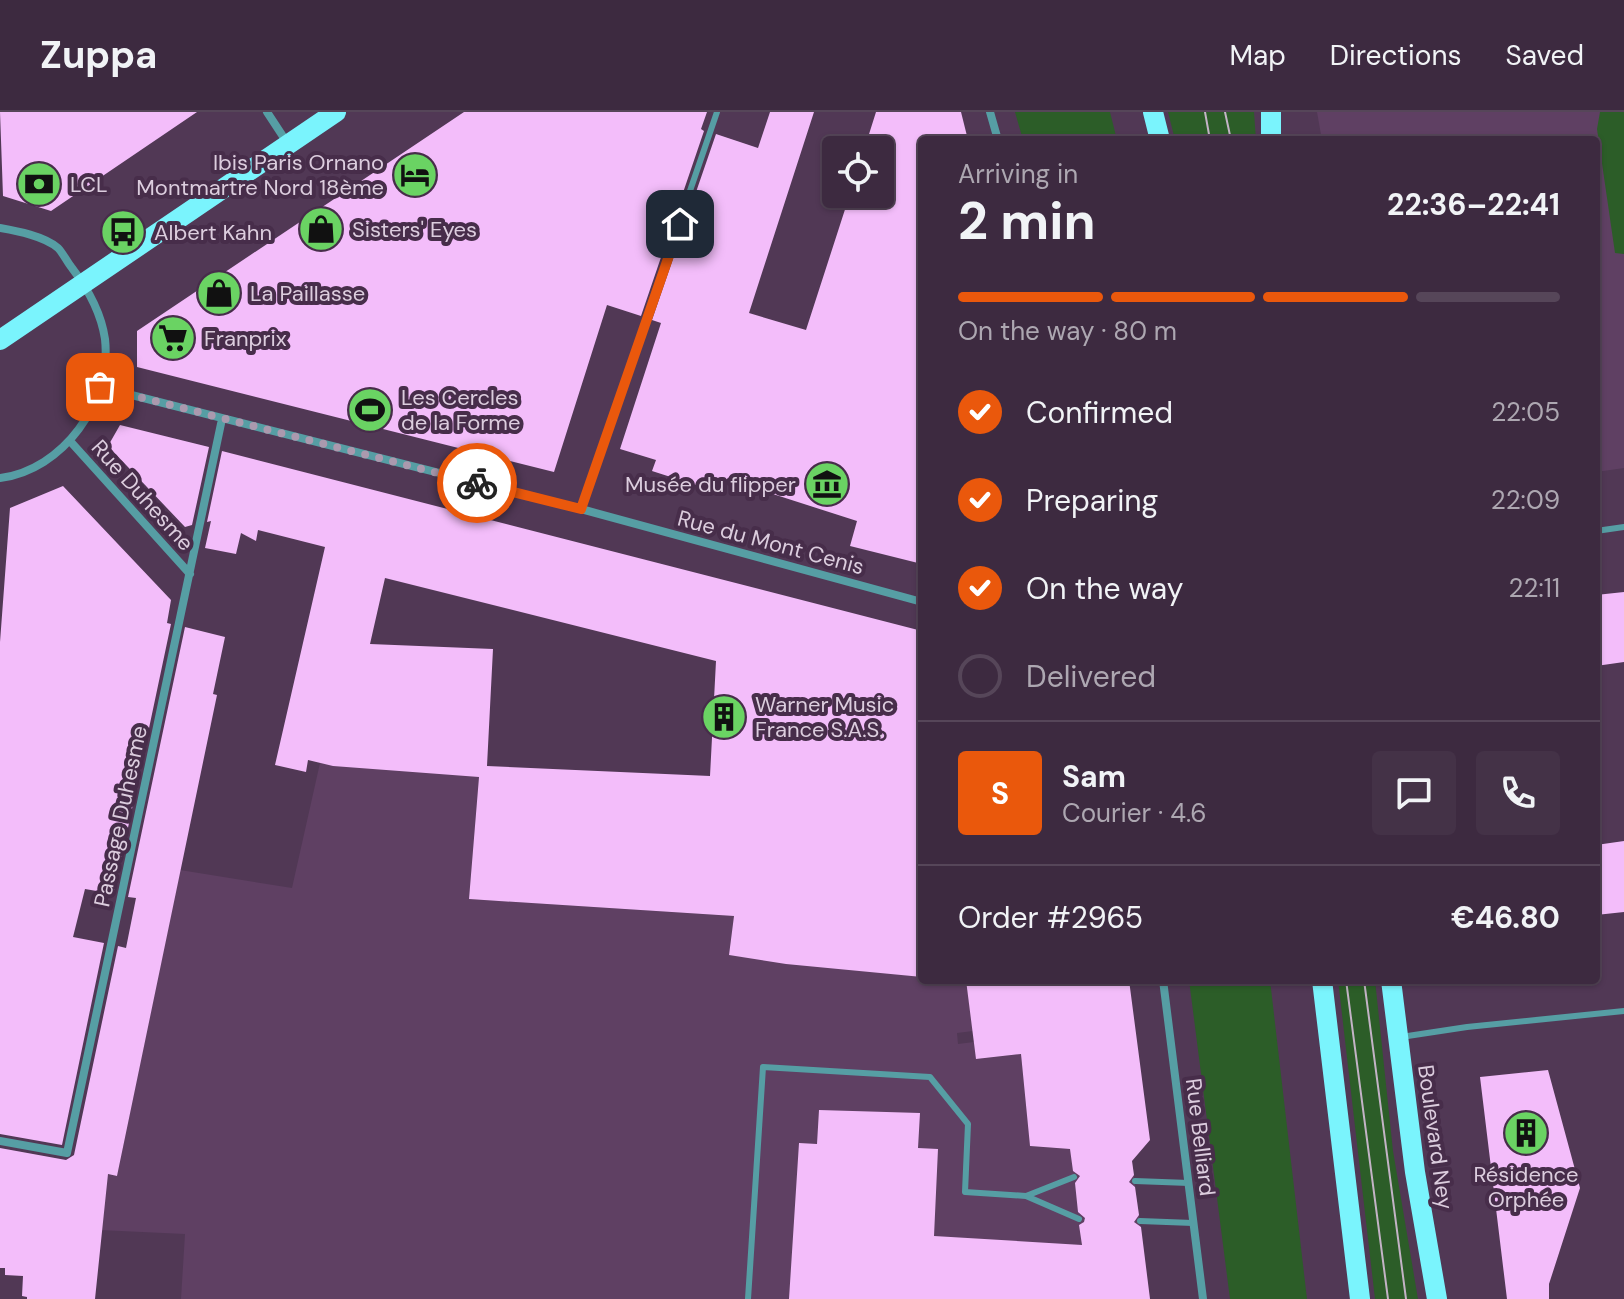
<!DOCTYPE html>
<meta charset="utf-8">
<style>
:root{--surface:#3d2a40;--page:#443247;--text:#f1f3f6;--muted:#ada7b1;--line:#564659;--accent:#ea580c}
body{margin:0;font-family:"DM Sans",sans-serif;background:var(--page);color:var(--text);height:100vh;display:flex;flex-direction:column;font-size:30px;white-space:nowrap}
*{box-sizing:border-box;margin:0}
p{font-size:26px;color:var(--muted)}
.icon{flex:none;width:44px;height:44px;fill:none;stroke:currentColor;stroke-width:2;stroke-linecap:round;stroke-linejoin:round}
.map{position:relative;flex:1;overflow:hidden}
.sheet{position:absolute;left:918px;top:24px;width:682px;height:848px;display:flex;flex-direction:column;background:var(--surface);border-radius:8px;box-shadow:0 2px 6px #0004,0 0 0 2px var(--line)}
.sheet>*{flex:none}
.tools{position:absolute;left:822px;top:24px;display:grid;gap:16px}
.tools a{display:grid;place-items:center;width:72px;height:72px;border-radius:8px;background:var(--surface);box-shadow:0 2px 6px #0004,0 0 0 2px var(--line);font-size:40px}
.pin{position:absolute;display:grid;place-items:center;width:68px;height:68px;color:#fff;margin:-34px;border-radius:16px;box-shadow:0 4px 12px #0006}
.courier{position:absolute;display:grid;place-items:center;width:80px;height:80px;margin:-40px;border:6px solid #ea580c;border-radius:50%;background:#fff;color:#222;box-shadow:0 2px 10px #0007}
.headline em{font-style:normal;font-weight:700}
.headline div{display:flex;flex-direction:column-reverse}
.headline{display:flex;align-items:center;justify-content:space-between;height:136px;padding:0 40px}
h1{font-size:52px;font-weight:700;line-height:60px}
.bar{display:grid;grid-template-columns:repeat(4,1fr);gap:12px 8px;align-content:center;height:96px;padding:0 40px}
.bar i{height:10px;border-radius:6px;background:var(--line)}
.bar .current{background:var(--accent)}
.bar p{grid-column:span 4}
.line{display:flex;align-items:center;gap:20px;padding:0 40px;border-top:2px solid var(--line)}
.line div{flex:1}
.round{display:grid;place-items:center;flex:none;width:84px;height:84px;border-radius:8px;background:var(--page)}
ol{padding:0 40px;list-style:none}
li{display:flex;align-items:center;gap:24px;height:88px}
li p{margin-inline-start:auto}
li .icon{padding:8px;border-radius:50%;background:var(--accent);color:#fff;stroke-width:4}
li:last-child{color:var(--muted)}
li i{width:44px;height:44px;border:4px solid var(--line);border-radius:50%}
header{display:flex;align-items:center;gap:48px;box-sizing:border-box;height:112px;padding:0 40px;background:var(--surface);border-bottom:2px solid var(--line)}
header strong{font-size:38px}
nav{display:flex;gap:44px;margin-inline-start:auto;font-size:28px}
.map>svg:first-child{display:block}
.built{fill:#5f4063}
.green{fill:#2c5d28}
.building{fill:#f3bdfa;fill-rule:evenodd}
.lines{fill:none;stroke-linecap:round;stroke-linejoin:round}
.lane{stroke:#569ea4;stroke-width:6}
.street{stroke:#569ea4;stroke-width:8}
.primary{stroke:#7af4fd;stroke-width:20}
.tram{stroke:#c3b3c6;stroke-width:2}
.done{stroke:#ab99ae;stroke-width:8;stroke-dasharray:0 14.4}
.route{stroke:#ea580c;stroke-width:10}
.labels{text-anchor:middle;stroke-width:8;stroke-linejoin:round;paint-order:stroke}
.poi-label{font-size:22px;fill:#dccdde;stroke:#472d4a;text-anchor:start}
.street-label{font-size:22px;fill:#dccdde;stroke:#472d4a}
</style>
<header>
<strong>Zuppa</strong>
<nav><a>Map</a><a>Directions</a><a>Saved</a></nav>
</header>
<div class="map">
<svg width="1624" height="1187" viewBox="0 0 1624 1187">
<rect width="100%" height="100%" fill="#513855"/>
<path class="built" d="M1317,0H1624V356L1596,360V28H1322Z
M320,651L479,664L469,787L734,804L729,843L922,865V868H966L973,919L957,921L958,932L974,930L977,947L1021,942L1030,1034L1131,1042L1150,1187H181L185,1122L100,1118L107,1062L117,1064L180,758L292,776Z"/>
<path class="green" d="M1015,0H1110L1117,28H1023Z
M1168,0H1254L1256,28H1175Z
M1600,0H1624V142L1615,141L1597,17Z
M1189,868H1270L1307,1187H1230Z
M1338,868H1375L1393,1039L1418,1187H1375Z"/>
<path class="building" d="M0,0H197L51,99L3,84Z
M464,0H707L701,17L704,19L641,204L607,193L554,360L137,255V219Z
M770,0H814L749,201L806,218L850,82H880V38H864L876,0H961L968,28H922V452L850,434L857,409L726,367L722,381L705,376L652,359L656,348L620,337L661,211L652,208L716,22L758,36Z
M120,313L209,335L192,413L185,415L108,334Z
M222,339L922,519V865L786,852L729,843L734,804L469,787L479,665L333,654L308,648L306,660L275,653L325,435L258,418L256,429L241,421L236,442L205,436L211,409L207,410ZM385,466L716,549L710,664L487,654L493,537L370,532Z
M63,374L171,488L167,511L171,512L114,782L85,777L73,825L104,831L62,1033L0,1022V530L10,396Z
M1624,480V550L1596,554V483Z
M185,515L225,525L213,582L217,583L117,1064L108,1062L95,1187H27V1185L22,1184L23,1164L5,1163V1156H0V1036L66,1048L74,1043L118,834L126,836L136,786L128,785Z
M1624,729V800L1596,803V733Z
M966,868H1129L1150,1028L1132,1049L1134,1063L1129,1070L1135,1075L1139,1103L1134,1110L1141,1115L1150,1187H789L799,1031L817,1032L819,998L920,1001L918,1036L938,1037L934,1124L1082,1133L1079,1113L1084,1110L1085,1106L1078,1100L1075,1071L1080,1064L1073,1059L1070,1037L1030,1034L1021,942L976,947Z
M1548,958L1580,1076L1549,1172V1187H1507L1480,965Z"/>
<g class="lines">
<path class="lane" d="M581,397L717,0
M1596,419L1624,415
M1401,925L1467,915L1624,899
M1135,1069L1189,1071
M1026,1084L1074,1065
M1140,1109L1193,1111
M748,1187L763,955L930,965L968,1012L965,1080L1026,1084L1079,1107"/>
<path class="street" d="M267,0L288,32
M990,0L998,28
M0,116C17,119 44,124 58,136C63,141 67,150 72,156C88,177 101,200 105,227C112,290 63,358 0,366
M100,275L581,397L922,490
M70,329L190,462
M1163,868L1203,1187
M0,1029L67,1041L222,307"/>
<path class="primary" d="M1153,0L1160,28
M1271,28V0
M0,228L336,0
M1322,868L1360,1187
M1391,868L1415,1060L1437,1187"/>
<path class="tram" d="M1205,0L1210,28
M1225,0L1231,28
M1346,868L1388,1187
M1364,868L1406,1187"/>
</g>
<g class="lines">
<path class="done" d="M100,275L477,371"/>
<path class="route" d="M477,371L581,397L680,112"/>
</g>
<defs>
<g id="hotel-disc" transform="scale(2.3)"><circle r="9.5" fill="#6ad363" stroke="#472d4a"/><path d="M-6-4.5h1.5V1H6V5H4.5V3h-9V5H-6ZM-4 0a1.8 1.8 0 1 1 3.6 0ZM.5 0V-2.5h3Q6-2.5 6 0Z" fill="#111"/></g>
<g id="bank-disc" transform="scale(2.3)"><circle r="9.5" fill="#6ad363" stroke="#472d4a"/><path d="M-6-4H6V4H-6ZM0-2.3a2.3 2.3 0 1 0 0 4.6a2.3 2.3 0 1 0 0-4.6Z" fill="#111"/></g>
<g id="shop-disc" transform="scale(2.3)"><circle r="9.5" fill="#6ad363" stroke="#472d4a"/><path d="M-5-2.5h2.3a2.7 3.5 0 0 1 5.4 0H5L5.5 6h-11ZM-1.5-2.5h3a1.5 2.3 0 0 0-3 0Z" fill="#111"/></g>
<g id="bus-disc" transform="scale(2.3)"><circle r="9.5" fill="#6ad363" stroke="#472d4a"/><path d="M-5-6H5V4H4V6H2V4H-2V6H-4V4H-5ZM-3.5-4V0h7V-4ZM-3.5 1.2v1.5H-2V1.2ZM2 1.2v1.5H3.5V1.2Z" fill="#111"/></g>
<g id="supermarket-disc" transform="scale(2.3)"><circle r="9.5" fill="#6ad363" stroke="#472d4a"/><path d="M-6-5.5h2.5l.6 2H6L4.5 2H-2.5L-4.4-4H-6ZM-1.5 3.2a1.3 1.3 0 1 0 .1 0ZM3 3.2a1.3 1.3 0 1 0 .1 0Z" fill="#111"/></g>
<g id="stadium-disc" transform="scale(2.3)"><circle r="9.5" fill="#6ad363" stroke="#472d4a"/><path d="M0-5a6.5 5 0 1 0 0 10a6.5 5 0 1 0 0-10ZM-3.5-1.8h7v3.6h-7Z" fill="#111"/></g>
<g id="museum-disc" transform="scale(2.3)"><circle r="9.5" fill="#6ad363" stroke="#472d4a"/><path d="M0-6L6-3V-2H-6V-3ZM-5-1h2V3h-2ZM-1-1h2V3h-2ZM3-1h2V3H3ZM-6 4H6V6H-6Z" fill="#111"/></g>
<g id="building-disc" transform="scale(2.3)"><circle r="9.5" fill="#6ad363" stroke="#472d4a"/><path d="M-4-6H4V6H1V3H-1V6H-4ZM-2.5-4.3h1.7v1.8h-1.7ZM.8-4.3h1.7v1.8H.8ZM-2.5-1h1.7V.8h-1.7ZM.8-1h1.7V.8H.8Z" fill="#111"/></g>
</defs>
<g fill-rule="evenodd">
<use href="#hotel-disc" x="415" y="63"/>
<use href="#bank-disc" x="39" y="72"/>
<use href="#shop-disc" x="321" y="117"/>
<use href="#bus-disc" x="123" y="120"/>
<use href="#shop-disc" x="219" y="181"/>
<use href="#supermarket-disc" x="173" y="226"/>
<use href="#stadium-disc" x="370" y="298"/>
<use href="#museum-disc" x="827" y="372"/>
<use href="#building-disc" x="724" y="605"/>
<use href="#building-disc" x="1526" y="1021"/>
</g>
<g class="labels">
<g class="poi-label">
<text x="384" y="58" text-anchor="end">Ibis Paris Ornano<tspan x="384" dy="25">Montmartre Nord 18ème</tspan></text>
<text x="70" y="80">LCL</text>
<text x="352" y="125">Sisters' Eyes</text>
<text x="154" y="128">Albert Kahn</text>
<text x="250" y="189">La Paillasse</text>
<text x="204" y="234">Franprix</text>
<text x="401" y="293">Les Cercles<tspan x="401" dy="25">de la Forme</tspan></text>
<text x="796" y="380" text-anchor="end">Musée du flipper</text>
<text x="755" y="600">Warner Music<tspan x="755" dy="25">France S.A.S.</tspan></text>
<text x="1526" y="1070" text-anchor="middle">Résidence<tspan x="1526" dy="25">Orphée</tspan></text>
</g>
<g class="street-label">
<text transform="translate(143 383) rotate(48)" y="8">Rue Duhesme</text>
<text transform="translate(771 430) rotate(15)" y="8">Rue du Mont Cenis</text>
<text transform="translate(120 704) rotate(-78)" y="8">Passage Duhesme</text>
<text transform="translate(1201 1025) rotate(83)" y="8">Rue Belliard</text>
<text transform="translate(1436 1025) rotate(82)" y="8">Boulevard Ney</text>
</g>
</g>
</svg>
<div class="tools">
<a><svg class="icon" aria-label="locate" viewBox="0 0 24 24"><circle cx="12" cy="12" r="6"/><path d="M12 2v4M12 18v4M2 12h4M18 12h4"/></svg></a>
</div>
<div class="pin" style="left:100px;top:275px;background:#ea580c"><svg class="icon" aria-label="bag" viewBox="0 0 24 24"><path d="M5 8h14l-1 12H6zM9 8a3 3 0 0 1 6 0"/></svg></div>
<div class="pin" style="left:680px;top:112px;background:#1f2937"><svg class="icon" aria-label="home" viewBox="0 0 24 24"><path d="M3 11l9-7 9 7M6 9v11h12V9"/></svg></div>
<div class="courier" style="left:477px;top:371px"><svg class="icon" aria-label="bike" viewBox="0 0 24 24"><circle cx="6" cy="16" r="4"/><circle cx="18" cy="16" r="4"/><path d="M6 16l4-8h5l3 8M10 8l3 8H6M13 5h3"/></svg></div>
<section class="sheet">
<div class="headline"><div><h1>2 min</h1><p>Arriving in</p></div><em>22:36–22:41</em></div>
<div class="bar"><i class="current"></i><i class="current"></i><i class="current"></i><i></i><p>On the way · 80 m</p></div>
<ol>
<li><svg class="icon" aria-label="check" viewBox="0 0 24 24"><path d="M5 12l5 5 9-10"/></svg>Confirmed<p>22:05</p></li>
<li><svg class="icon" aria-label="check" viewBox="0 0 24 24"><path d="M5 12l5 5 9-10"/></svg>Preparing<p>22:09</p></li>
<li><svg class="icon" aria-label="check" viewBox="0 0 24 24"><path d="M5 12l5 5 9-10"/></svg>On the way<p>22:11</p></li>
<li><i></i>Delivered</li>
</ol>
<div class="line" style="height:144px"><b class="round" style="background:var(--accent);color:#fff">S</b><div><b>Sam</b><p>Courier · 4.6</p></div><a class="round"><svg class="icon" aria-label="chat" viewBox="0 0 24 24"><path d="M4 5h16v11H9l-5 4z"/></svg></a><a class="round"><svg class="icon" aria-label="phone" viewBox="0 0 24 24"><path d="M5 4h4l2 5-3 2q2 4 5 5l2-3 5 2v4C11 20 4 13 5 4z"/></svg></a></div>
<div class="line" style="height:104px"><div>Order #2965</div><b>€46.80</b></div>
</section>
</div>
